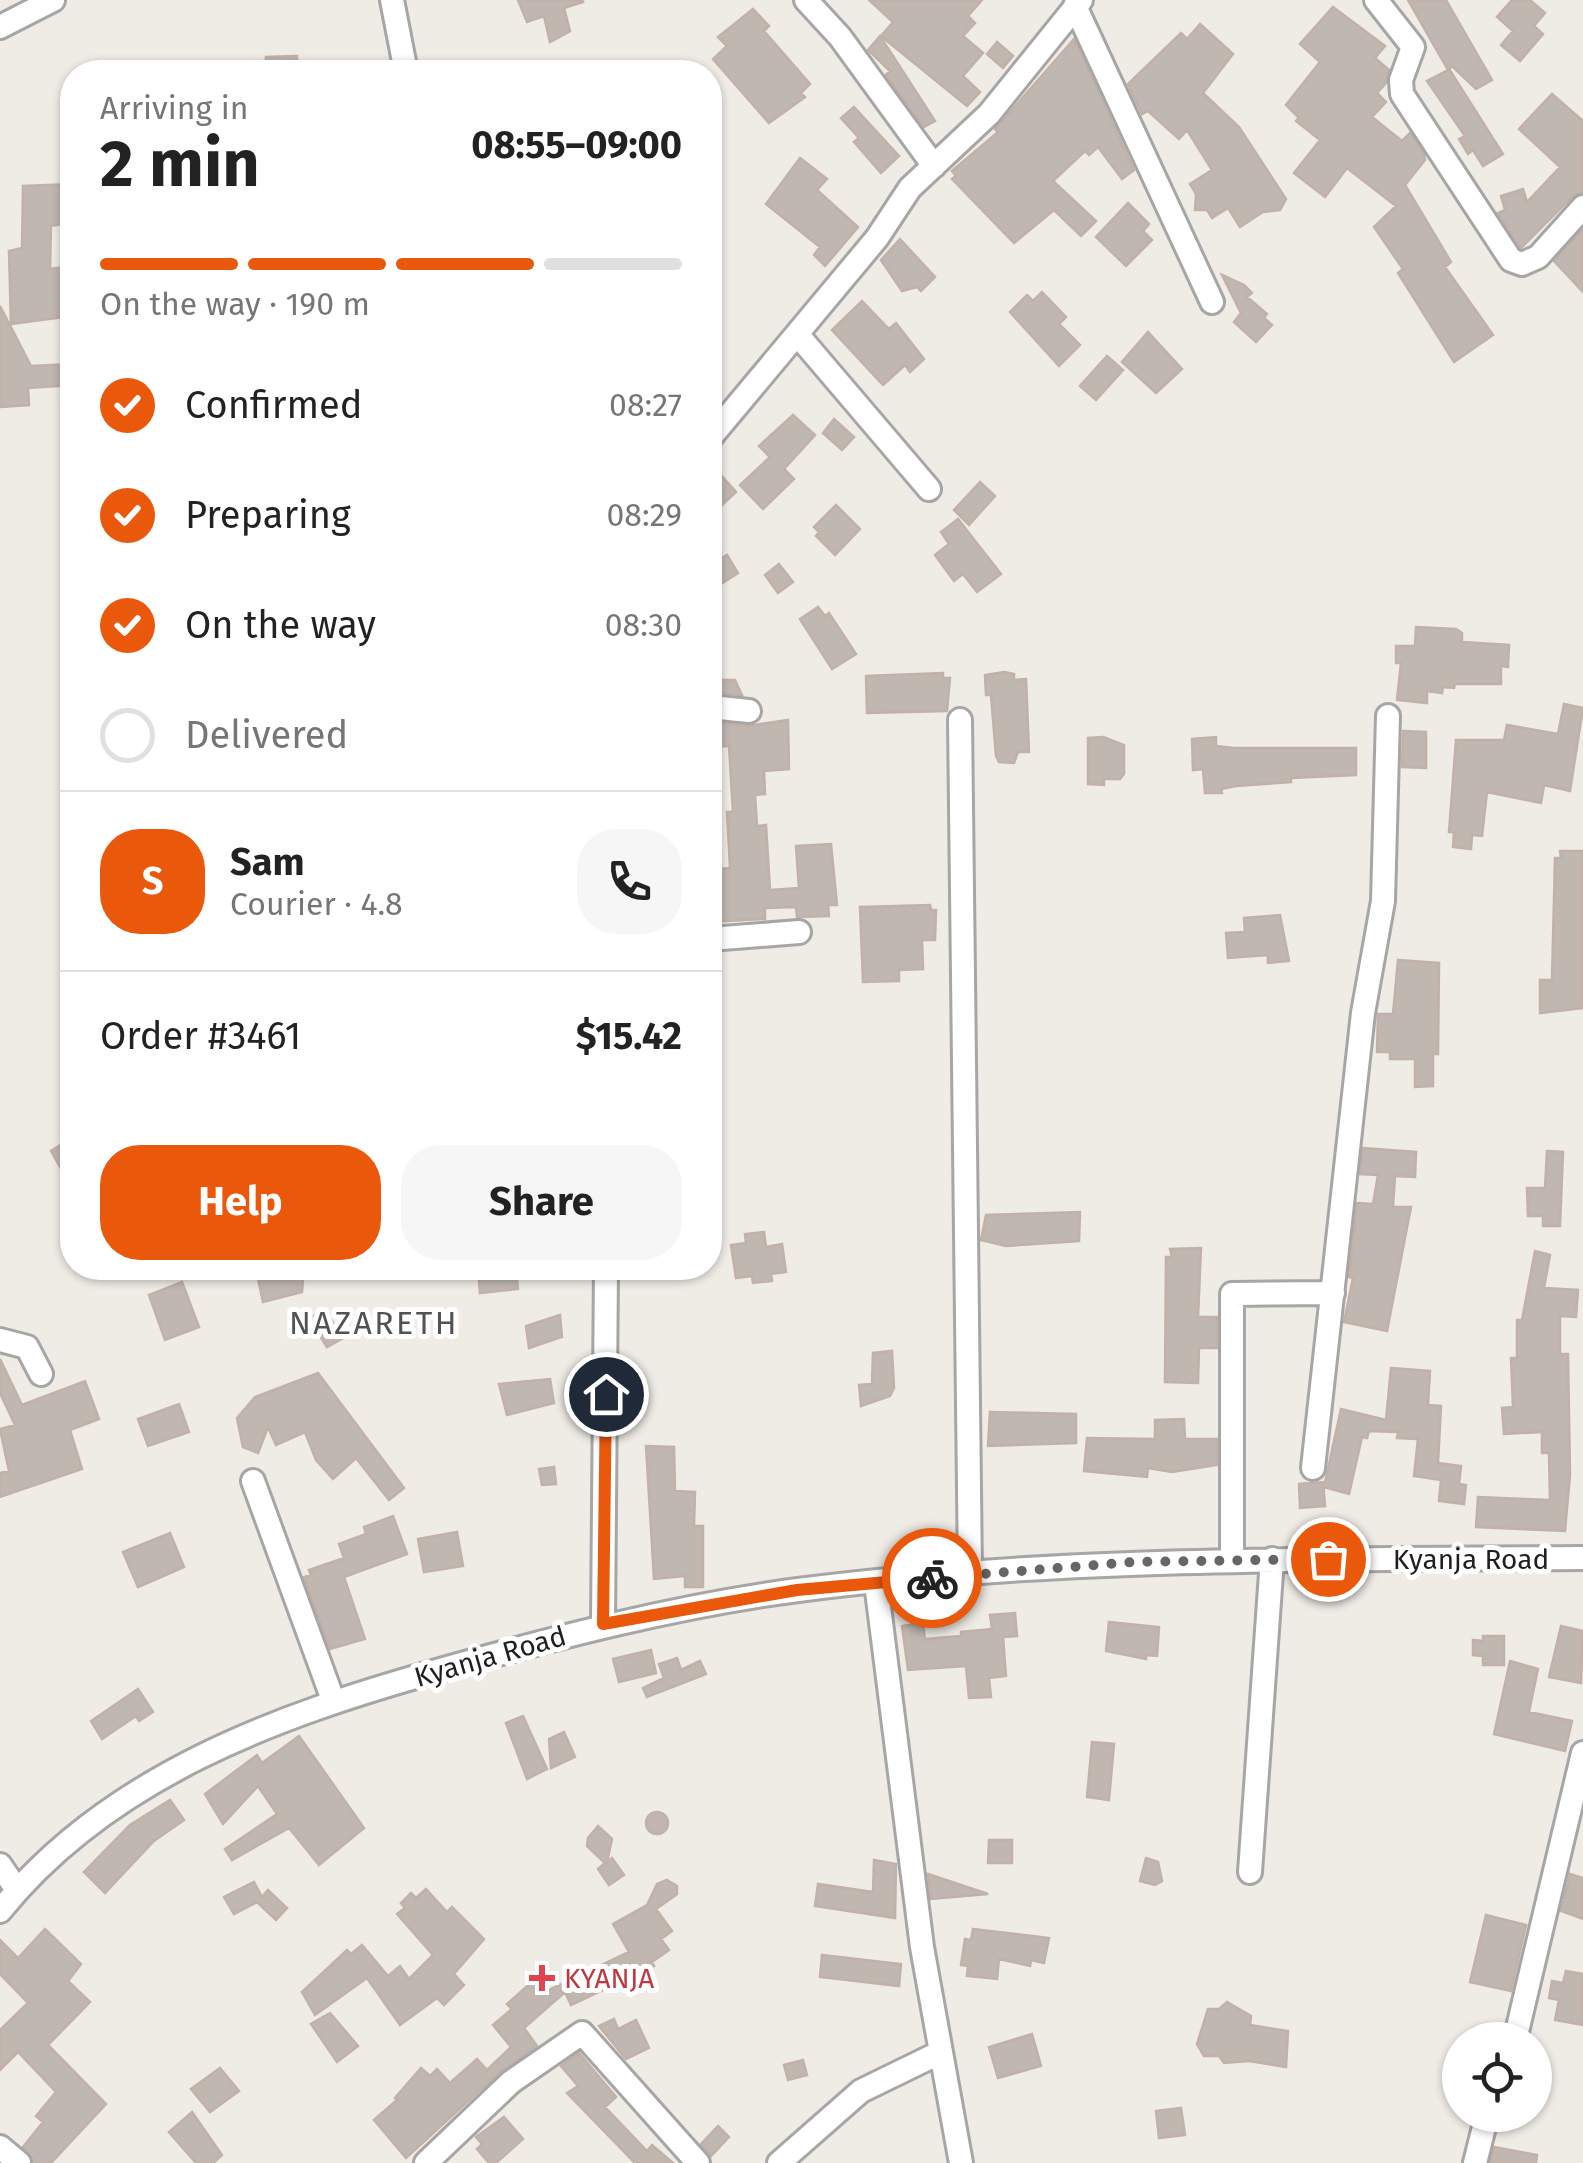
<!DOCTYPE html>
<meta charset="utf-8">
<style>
:root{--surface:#fff;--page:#f6f6f6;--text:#222;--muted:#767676;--line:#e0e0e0;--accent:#ea580c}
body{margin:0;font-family:"Fira Sans",sans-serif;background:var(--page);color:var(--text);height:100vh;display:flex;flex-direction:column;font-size:38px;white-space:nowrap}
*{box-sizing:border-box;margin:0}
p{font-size:32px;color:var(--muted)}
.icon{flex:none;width:55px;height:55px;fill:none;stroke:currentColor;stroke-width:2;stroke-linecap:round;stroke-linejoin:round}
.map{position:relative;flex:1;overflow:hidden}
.side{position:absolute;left:60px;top:60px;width:662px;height:1220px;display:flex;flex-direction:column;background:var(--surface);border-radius:40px;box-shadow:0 2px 8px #0004}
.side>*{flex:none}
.buttons{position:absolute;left:1442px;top:2022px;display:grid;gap:20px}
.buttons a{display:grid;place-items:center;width:110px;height:110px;border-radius:50%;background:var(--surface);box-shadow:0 2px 8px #0004;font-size:50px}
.pin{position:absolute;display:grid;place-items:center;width:85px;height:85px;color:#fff;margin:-42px;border:5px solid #fff;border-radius:50%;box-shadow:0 2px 10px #0007}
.courier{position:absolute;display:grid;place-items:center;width:100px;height:100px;margin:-50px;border:8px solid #ea580c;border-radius:50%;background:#fff;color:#222;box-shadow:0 2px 12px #0007}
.head em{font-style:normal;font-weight:700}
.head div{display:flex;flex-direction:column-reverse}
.head{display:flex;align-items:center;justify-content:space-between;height:170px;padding:0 40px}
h1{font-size:65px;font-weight:700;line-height:75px}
.bar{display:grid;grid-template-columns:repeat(4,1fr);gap:15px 10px;align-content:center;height:120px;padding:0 40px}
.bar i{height:12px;border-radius:8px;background:var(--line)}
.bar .selected{background:var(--accent)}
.bar p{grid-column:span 4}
.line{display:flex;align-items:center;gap:25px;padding:0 40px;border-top:2px solid var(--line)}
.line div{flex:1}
.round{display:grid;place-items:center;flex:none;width:105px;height:105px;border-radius:40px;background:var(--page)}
ol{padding:0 40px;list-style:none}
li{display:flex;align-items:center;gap:30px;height:110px}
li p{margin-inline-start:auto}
li .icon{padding:10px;border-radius:50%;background:var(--accent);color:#fff;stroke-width:4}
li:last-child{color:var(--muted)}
li i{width:55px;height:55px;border:5px solid var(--line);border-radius:50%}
.cta{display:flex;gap:20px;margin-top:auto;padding:20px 40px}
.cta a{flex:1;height:115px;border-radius:40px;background:var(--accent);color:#fff;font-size:40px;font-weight:700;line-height:115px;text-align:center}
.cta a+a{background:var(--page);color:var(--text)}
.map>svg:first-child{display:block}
.building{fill:#c0b7b1;stroke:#c1b1a8;stroke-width:2.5}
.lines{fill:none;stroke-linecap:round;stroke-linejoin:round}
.minor-casing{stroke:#a6a6a6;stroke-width:28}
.minor{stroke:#fff;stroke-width:22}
.done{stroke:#686664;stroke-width:10;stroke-dasharray:0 18}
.route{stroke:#ea580c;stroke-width:12}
.health-dot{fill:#e0444e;stroke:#fff;stroke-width:4}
.labels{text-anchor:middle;stroke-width:10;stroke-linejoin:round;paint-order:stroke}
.street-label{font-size:28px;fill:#1f1f1f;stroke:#fff}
.health-label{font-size:28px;fill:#be3a42;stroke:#fff;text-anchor:start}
.quarter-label{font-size:32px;letter-spacing:2.5px;fill:#525252;stroke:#fff}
</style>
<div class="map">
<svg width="1583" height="2163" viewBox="0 0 1583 2163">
<rect width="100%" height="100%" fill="#efebe5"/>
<path class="building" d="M518,0H582L583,2L564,8L570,31L550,42L544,16L527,22Z
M869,0H982L968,16L975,23L963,36L983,53L963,76L980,92L967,106L881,36L893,22Z
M1408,0H1446L1492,80L1476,89L1452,66L1449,69L1503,154L1483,166L1473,150L1468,154L1459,139L1465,136L1427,81L1448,70Z
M1512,0H1530L1545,13L1534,26L1543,34L1520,61L1501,45L1513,31L1497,17Z
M1333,7L1385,46L1375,58L1389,70L1386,83L1377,93L1386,102L1372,117L1402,141L1410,133L1424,154L1425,160L1405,185L1451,262L1445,267L1493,335L1454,362L1398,273L1403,269L1374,227L1396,206L1347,168L1325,197L1294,173L1320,140L1296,121L1299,118L1286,105L1320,62L1300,44Z
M753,9L769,26L764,31L810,84L801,93L805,97L769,123L713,59L727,46L718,37Z
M1200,24L1233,54L1203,93L1239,127L1286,199L1280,210L1263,212L1240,227L1228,208L1212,218L1207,210H1195L1196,194L1190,184L1212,170L1187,130L1179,139L1148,111L1142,114L1128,84L1181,33L1187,39Z
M880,36L935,121L924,127L886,75L890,71L868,50Z
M1074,39L1134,170L1122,179L1098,147L1089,155L1085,151L1053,181L1096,221L1081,236L1054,210L1014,243L952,179L956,176L952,171L998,132L995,129Z
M997,42L1013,56L1003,68L987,54Z
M297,56V72H266V57Z
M1552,94L1583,121V192L1572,197L1521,248L1498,213L1505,210L1501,196L1523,189L1527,202L1560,167L1519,129Z
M854,107L899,156L881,173L854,142L859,138L841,118Z
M800,158L827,179L817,190L858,227L825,266L814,255L820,247L766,204Z
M72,184V222L51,226L50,269L72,266V316L11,324L9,251L22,248L23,186Z
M1128,203L1149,224L1143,231L1152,240L1126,266L1096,237Z
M1583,229V292L1554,261Z
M900,239L935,277L921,291L917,287L902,291L881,260Z
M1222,275L1244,285L1252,293L1247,297L1267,314L1264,318L1272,325L1256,342L1234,322L1241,313Z
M1042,292L1066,317L1059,324L1080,345L1059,366L1010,312L1027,295L1033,301Z
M862,301L889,329L896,323L924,359L910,372L905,365L883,385L832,330Z
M0,306L31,366L72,364V385L28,388L29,405L0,407Z
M1148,332L1182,369L1156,393L1122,362Z
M1107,356L1123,370L1096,400L1080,386Z
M793,415L815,435L784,469L794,479L763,509L740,485L770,457L759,446Z
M834,419L854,437L842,450L823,433Z
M719,473L736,492L721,506L710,494V482Z
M980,482L995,496L969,525L954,510Z
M836,505L860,529L835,555L816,536L819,532L814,527Z
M958,519L1001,574L977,592L963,574L954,581L935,555L949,544L941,532Z
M727,555L738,573L710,591V565Z
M779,564L793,582L778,593L765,575Z
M818,607L825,616L829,613L856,654L832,669L800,619Z
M1416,627L1456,629L1462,633V642L1509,645L1508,667L1501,666V684H1455L1454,688L1443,687L1442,693L1427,691V703L1397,700L1401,663H1396V646H1415Z
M1004,672L1014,674V680L1026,679L1029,752H1018L1014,763L999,762L996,756L991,695H986L985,675Z
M943,673V678H950L947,711L867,713L866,676Z
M710,680H735L742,695L710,692Z
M1564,704L1583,708L1570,791L1544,785L1541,803L1487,792L1482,836L1472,835L1471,849L1453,847L1454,832H1449L1456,740H1504L1507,725L1558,734Z
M788,720L789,769L764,771L765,794L755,795L757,826L766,825L770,890L799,888L796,846L831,844L837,905H828L829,916L797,917L796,907L765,908V919L710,922V870L730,868L727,812H733L729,746L710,747V722L747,726Z
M1403,731L1426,732V768L1402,767Z
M1103,737L1124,745V774L1120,779H1104V785L1088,784V738Z
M1216,737V746L1234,748H1356V775L1291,778V782L1236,786L1221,789L1222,793H1205L1203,769L1193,770L1192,739Z
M1560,851H1583V1008L1540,1013V980H1552L1555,858H1561Z
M930,905L931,910H936L935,940H922L923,969L899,970V981L863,982L860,907Z
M1280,915L1289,961L1268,963V955L1228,958L1226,933L1245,932L1244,918Z
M1398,960L1439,963L1438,1054H1433V1086L1415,1087V1059H1390V1052H1377L1378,1014H1393Z
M72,1138V1188L51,1151Z
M1363,1148L1416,1152L1415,1177L1395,1176L1393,1207H1411L1387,1331L1344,1322L1353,1278L1349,1277L1357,1203L1373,1204L1378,1175L1360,1174Z
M1547,1151L1563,1152L1560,1226H1543V1216H1528L1527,1188H1545Z
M1080,1212L1079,1241L1006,1246L981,1240L986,1215Z
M764,1232L766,1247L782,1244L786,1272L771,1274L772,1281L753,1283L752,1276L736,1278L731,1245L746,1243L745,1234Z
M1201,1248L1198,1317H1217V1348H1199L1198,1383L1165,1382L1166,1257H1172L1170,1249Z
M1535,1251L1550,1255L1544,1288L1578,1290L1576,1317L1560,1316V1354H1568L1570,1475L1565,1531L1476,1527L1478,1497L1550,1500L1549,1453H1542V1432L1504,1434L1502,1408L1513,1407L1511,1358H1517V1320H1522Z
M263,1268H304L302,1292L263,1302L257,1274L263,1272Z
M478,1268H516L518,1289L480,1293Z
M182,1282L199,1327L165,1340L149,1295Z
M324,1309L343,1338L327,1347L309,1319Z
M560,1315L562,1337L529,1348L526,1326Z
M892,1351L894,1388L890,1396L861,1406L859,1385L872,1384L873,1353Z
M0,1359L22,1405L85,1381L99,1419L70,1430L82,1469L0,1497V1473L9,1471L0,1429L15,1425L0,1393Z
M1391,1368L1430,1371L1428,1405L1441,1406L1438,1463L1461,1466L1459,1484L1466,1485L1464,1504L1439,1501L1441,1480L1414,1476L1418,1439L1397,1438L1398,1432L1369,1431L1367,1438L1362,1437L1349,1494L1324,1487L1341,1409L1386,1420Z
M318,1373L404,1488L389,1500L356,1458L333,1479L316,1460L305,1432L276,1445L268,1427L258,1453L243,1447L237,1418L255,1397Z
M550,1379L554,1403L507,1415L499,1384Z
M179,1404L189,1432L148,1446L138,1419Z
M990,1412L1076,1414V1443L988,1446Z
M1184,1419L1185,1439H1217V1465L1172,1472L1148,1468L1147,1477L1084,1471L1087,1438L1155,1439V1420Z
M646,1446L674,1447L675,1491L695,1492L694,1526H703V1587H685V1576L654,1579Z
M554,1467L556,1484L542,1485L539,1469Z
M1323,1482L1325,1506L1300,1508L1299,1484Z
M393,1516L407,1554L344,1577L365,1639L330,1649L304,1577L311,1575L309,1570L344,1558L339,1544L366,1534L364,1527Z
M457,1532L463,1566L424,1572L418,1539Z
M170,1533L184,1567L138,1587L123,1552Z
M1015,1613L1017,1636L1003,1637L1006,1676L989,1678L991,1697L969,1698L966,1666L908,1670L902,1626L923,1623L925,1639L961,1636V1632L992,1629L990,1615Z
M1109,1622L1159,1627L1157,1656L1146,1655V1659L1106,1651Z
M1561,1626L1583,1631L1581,1683L1549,1677Z
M1483,1636H1504V1665H1483V1656L1473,1655V1640L1483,1641Z
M651,1650L656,1673L619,1682L613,1659Z
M677,1658L681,1670L700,1661L706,1674L647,1697L643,1688L664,1678L659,1664Z
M1510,1661L1538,1669L1529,1712L1572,1721L1565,1751L1494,1734Z
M138,1689L153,1712L139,1721L136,1716L102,1739L91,1721Z
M523,1716L547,1769L527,1779L506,1723Z
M564,1732L575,1757L551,1768L549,1739Z
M299,1736L364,1828L319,1865L289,1828L232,1860L225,1849L277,1814L258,1786L223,1824L205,1794L257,1755L262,1763Z
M1092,1742L1114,1744L1109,1800L1087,1797Z
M170,1800L184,1820L154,1841L105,1893L84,1872L130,1825Z
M646 1823a11 11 0 1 1 22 0a11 11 0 1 1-22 0Z
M598,1826L612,1839L607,1862L612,1858L624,1875L609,1885L598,1869L605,1863L587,1846L588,1838Z
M989,1840H1012V1863H988Z
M1146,1858L1158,1862L1162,1881L1155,1885L1140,1881Z
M874,1860L896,1864L895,1918L815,1906L818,1884L873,1892Z
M928,1874L988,1894L931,1899Z
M1570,1874L1583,1878V1919L1561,1911Z
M667,1880L677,1886V1894L656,1909L672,1931L661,1939L669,1950L652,1962L654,1966L571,2005L565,1992L524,2028L537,2046L501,2071L406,2158L374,2120L397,2100L395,2098L421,2068L430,2076L437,2069L450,2083L477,2059L487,2070L511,2047L493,2025L512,2009L507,2004L534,1980L545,1992L629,1952L613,1924L647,1905L657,1884Z
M254,1882L262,1897L268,1890L287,1908L276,1920L257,1902L234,1914L224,1897Z
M426,1889L447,1912L452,1907L484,1939L454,1974L464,1985L444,2005L437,1998L400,2025L367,1978L315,2015L302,1992L347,1950L351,1954L362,1945L388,1976L400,1966L409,1979L433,1955L397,1914L405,1908L401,1903L411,1893L416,1898Z
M1486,1915L1526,1925L1511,1991L1470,1982Z
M45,1929L81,1964L68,1981L90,2002L48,2045L106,2104L51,2163H34L23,2147L43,2122L36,2116L56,2092L18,2052L0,2070V2030L28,2003L0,1974V1940L18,1958Z
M973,1929L1049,1938L1044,1963L1031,1960L1030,1966L999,1959L997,1979L967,1976L968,1966L961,1965L965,1939L971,1940Z
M822,1955L901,1964L899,1986L820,1977Z
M1566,1971L1583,1974V2025L1555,2020L1559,2000L1549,1998L1552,1981L1563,1983Z
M1227,2002L1251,2016L1250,2025L1288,2031L1286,2067L1249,2061L1224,2063L1219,2056H1204L1197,2044L1208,2009H1219Z
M330,2013L358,2046L337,2062L311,2024Z
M614,2019L618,2029L636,2020L649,2048L626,2059L599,2026Z
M1032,2034L1041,2066L998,2078L989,2047Z
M579,2053L616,2097L605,2107L647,2151L652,2145L673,2163H635L567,2093L578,2086L561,2066Z
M803,2060L807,2075L788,2080L784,2065Z
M220,2068L239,2091L210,2112L191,2089Z
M1181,2108L1185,2135L1159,2138L1156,2111Z
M192,2112L222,2155L213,2163H196L169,2132Z
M504,2117L523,2139L496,2163H489L477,2149L482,2144L476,2137Z
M718,2126L729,2137L711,2156L701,2144Z
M1494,2147L1537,2155L1536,2163H1490Z"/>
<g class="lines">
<g class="minor-casing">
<path id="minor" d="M392,0L406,72
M806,0L840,37L934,166
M1376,0L1413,47L1401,80L1402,94L1511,260L1522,264L1538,257L1583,207
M1075,6L1212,302
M0,27L53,0
M797,334L929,489
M710,438L877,238L910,188L989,114L1081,0
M710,707L749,711
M960,720L970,1574
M710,939L799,932
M0,1340L27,1347L41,1374
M1313,1468L1363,1013L1383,901L1388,716
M253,1481L333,1700
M1232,1559V1294L1333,1293
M876,1583L922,1947L961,2163
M603,1624L606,1268
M0,1865L17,1890
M1250,1872L1272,1559
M0,1911C109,1776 279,1715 440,1670C558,1637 676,1606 798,1590C1059,1556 1321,1560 1583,1558
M1515,2040L1583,1753
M0,2147L19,2163
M426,2163L511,2082L582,2033L698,2163
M779,2163L861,2091L939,2053
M1475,2163L1487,2115"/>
</g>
<use href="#minor" class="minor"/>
</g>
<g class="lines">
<path class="done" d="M932,1578L1134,1562L1328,1559"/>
<path class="route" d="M606,1394L603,1624L797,1590L932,1578"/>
</g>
<path class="health-dot" d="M537 1963h10v10h10v10h-10v10h-10v-10h-10v-10h10z"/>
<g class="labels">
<g class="street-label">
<text x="1471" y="1569">Kyanja Road</text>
<text transform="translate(490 1656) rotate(-16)" y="10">Kyanja Road</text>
</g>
<g class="health-label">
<text x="564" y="1988">KYANJA</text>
</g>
<g class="quarter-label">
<text x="374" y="1334">NAZARETH</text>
</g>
</g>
</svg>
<div class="buttons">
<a><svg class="icon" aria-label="locate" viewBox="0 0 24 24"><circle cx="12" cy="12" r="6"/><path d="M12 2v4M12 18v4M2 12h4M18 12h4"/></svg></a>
</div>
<div class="pin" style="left:1328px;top:1559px;background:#ea580c"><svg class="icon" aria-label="bag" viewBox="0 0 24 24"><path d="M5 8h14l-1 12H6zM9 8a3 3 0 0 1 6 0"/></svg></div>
<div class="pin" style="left:606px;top:1394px;background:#1f2937"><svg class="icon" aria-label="home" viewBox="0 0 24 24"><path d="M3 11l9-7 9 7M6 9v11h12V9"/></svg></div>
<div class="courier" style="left:932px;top:1578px"><svg class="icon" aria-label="bike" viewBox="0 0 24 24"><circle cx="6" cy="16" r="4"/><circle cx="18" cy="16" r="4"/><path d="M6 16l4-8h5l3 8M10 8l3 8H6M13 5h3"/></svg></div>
<section class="side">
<div class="head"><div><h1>2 min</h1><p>Arriving in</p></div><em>08:55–09:00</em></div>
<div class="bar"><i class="selected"></i><i class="selected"></i><i class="selected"></i><i></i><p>On the way · 190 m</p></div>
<ol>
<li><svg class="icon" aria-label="check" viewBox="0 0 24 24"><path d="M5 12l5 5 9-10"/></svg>Confirmed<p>08:27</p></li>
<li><svg class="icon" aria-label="check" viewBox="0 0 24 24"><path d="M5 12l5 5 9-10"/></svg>Preparing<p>08:29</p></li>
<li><svg class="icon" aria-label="check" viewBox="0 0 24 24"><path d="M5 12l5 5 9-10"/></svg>On the way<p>08:30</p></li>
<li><i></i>Delivered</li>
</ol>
<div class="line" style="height:180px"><b class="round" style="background:var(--accent);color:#fff">S</b><div><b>Sam</b><p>Courier · 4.8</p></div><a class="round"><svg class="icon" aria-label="phone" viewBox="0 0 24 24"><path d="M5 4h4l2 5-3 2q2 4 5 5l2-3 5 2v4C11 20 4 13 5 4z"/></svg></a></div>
<div class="line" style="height:130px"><div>Order #3461</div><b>$15.42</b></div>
<div class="cta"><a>Help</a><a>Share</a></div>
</section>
</div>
